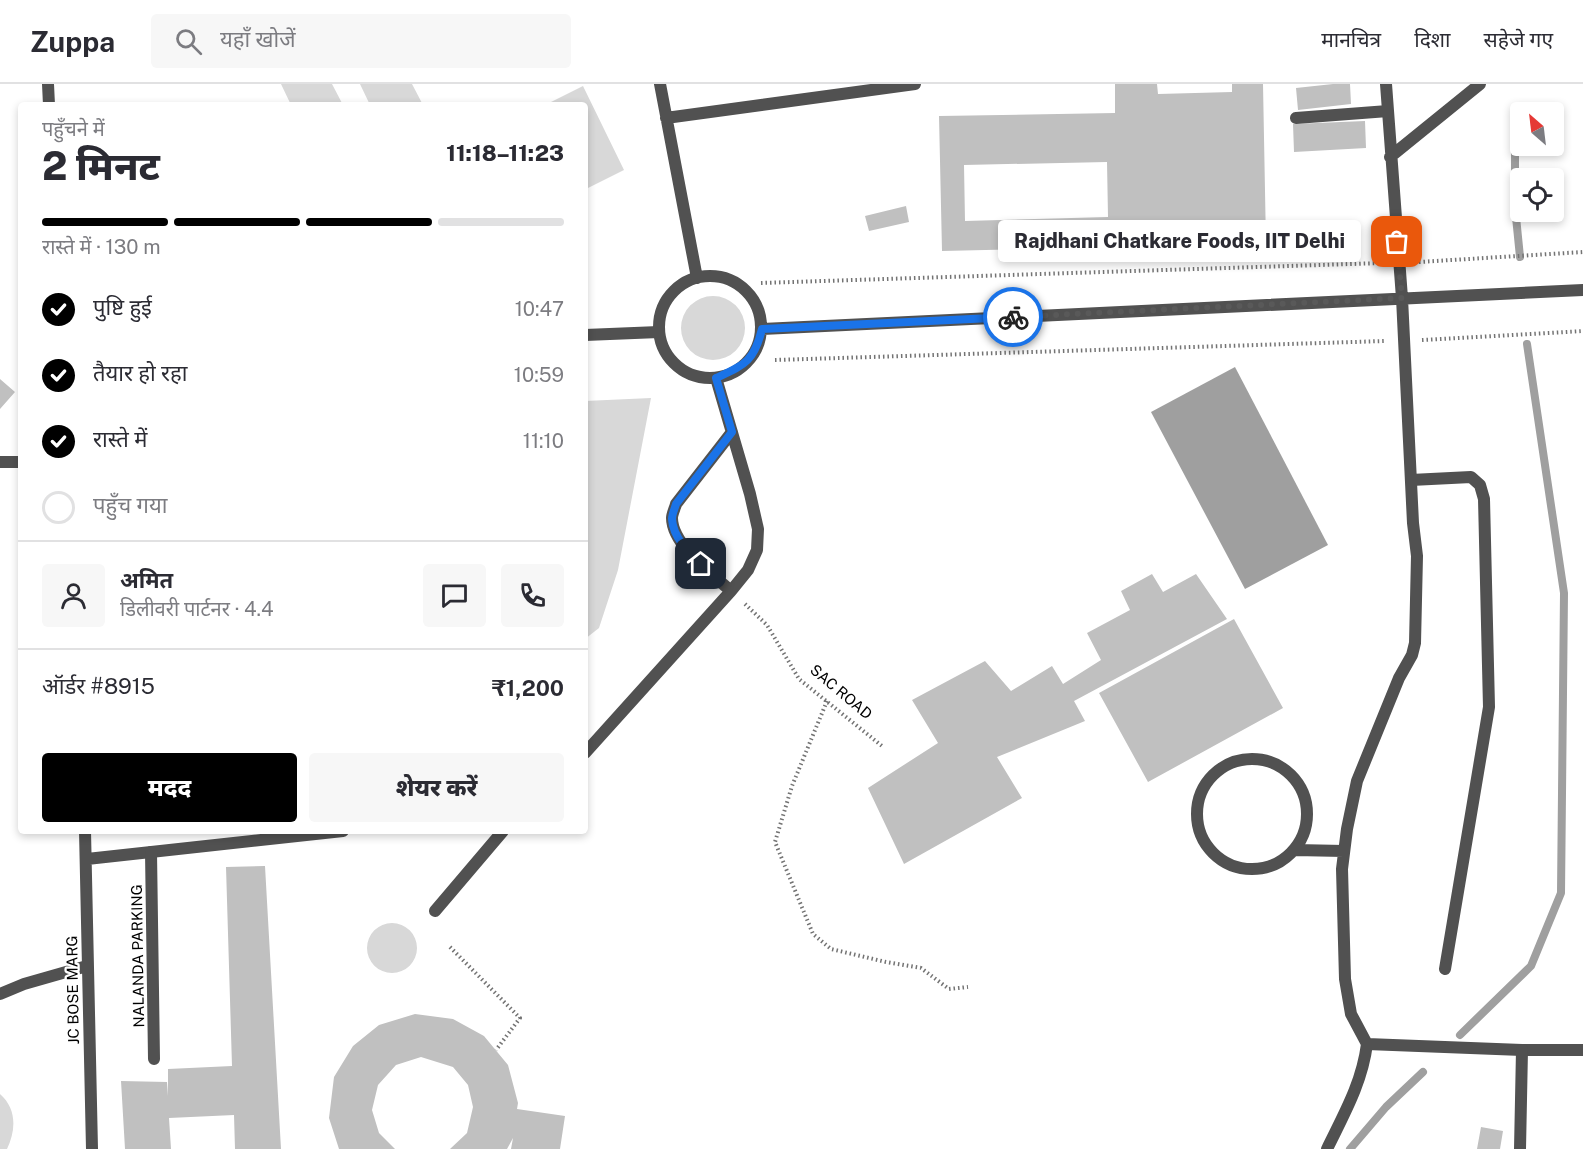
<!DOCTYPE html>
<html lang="hi">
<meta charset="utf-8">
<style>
:root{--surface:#fff;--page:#f7f7f7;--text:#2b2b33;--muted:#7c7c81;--line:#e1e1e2;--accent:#000}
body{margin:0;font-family:"Public Sans","Noto Sans Devanagari",sans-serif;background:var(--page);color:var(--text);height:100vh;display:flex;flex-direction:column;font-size:22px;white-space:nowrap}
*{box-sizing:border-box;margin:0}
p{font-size:20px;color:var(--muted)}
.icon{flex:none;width:33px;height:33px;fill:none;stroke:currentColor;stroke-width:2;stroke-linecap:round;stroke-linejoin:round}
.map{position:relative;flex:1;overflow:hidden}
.side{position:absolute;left:18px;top:18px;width:570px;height:732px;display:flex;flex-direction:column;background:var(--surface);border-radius:6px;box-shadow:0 3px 9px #0003}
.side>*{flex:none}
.needle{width:39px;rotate:332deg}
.fabs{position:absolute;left:1510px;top:18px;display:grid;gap:12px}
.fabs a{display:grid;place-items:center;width:54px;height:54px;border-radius:6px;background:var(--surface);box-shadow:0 3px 9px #0003;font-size:30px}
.pin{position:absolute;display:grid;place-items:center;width:51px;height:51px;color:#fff;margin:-26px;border-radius:12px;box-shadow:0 3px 9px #0006}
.courier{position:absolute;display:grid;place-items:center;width:60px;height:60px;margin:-30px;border:4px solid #1a73e8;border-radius:50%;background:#fff;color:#222;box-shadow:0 2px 8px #0007}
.bubble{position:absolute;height:42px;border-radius:6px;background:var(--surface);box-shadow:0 3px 9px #0003;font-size:20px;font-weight:800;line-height:42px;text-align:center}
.overview em{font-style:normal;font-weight:800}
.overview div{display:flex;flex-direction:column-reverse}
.overview{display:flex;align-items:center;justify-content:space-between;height:102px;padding:0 24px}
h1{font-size:39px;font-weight:800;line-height:45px}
.bar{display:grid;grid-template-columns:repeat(4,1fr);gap:9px 6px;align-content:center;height:72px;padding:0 24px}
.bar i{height:8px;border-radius:4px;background:var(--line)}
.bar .on{background:var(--accent)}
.bar p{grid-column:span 4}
.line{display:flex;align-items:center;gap:15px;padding:0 24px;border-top:2px solid var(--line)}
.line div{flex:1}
.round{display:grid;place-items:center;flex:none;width:63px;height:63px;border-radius:6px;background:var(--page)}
ol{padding:0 24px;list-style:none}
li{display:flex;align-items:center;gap:18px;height:66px}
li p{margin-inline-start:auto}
li .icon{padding:6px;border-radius:50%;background:var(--accent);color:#fff;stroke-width:4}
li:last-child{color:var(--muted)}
li i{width:33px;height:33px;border:3px solid var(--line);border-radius:50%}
.cta{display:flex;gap:12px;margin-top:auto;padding:12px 24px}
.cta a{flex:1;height:69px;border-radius:6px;background:var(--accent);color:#fff;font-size:24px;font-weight:800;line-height:69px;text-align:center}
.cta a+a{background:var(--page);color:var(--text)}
header{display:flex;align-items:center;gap:36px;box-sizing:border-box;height:84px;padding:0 30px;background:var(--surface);border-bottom:2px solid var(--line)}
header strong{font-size:28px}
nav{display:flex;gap:33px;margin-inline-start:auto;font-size:21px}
.search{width:420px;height:54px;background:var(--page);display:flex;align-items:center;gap:15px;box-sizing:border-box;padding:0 21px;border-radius:6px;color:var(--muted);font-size:22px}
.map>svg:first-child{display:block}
.green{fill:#d8d8d8}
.water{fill:#9f9f9f}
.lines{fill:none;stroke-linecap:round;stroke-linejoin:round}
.stream{stroke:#9f9f9f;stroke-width:8}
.building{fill:#c0c0c0;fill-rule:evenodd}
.path{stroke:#737373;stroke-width:4;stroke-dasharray:1.5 3;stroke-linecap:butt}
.service{stroke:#515151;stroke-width:12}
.minor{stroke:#515151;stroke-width:12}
.done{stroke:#595959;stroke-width:6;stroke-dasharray:0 10.8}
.route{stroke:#1a73e8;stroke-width:8}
.labels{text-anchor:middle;stroke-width:4.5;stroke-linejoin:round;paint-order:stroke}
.street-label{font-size:15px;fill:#000;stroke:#fff}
</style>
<header>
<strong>Zuppa</strong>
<div class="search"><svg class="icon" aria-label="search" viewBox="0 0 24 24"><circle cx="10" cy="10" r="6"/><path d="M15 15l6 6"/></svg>यहाँ खोजें</div>
<nav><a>मानचित्र</a><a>दिशा</a><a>सहेजे गए</a></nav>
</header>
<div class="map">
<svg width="1583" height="1065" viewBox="0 0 1583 1065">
<rect width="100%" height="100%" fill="#fff"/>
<path class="green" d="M281,0H332L343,21H291Z
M360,0H412L423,21H370Z
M583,2L624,86L588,104L585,98V21L547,20Z
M681 244a32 32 0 1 1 64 0a32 32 0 1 1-64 0Z
M651,314L618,486L599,544L585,555V317Z
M367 864a25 25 0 1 1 50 0a25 25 0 1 1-50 0Z
M0,1010C17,1025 16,1046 7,1065H0Z"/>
<path class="water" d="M1235,283L1328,461L1245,505L1151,328Z"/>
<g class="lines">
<path class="stream" d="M1515,63V123L1520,173
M1460,951L1531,882L1561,809L1564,509L1527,260
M1350,1065L1386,1023L1423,988"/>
</g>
<path class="building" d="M1115,0H1157L1158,10L1232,8V0H1263L1266,160L942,167L939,32L1115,29ZM1107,78L1108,133L965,137L964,81Z
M1333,0H1350L1351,20L1298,26L1296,4Z
M1365,37L1366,64L1294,68L1293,40Z
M906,122L909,138L869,147L865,132Z
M0,295L15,308L0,325Z
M1152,490L1163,508L1196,490L1227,535L1074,617L1085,637L997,673L1022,714L904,780L868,704L938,659L912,616L985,577L1011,607L1052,582L1063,600L1101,576L1087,549L1130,526L1121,507Z
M1234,535L1283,624L1148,698L1099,609Z
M265,782L281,1065H235L234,1031L169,1034L171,1065H125L121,997L167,998L168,1012V985L232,982L226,783Z
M415,930L453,935L484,952L508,981L518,1019L517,1025L565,1032L560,1065H511L513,1054L507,1065H450L467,1049L473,1023L468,1001L453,983L421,973L396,981L378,1001L372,1026L379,1049L395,1065H339L329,1034L334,993L353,962L379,941Z
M1481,1043L1503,1047L1500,1065H1477Z"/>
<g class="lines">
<path class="path" d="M1419,178L1583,168
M761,199L1382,179
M1422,256L1583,247
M775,276L1385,257
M745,520L767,541L799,595L882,662
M827,617L792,702L775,758L813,850L831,865L886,878L921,884L949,905L968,903
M450,863L520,934L496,966"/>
<path class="service" d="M48,0L49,21
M660,0L697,194
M666,34L915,0
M1296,34L1388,27
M1390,73L1480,0
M659 243a51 51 0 1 1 102 0a51 51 0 1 1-102 0Z
M762,245L1583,206
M585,251L659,248
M0,378H21
M1411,396L1471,393L1480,401L1484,415L1489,623L1445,885
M731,507C713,491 672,461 672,434C672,430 675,424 676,420L732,348
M585,669L731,507L748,486L757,466L758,445L750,410L716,294
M1197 730a55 55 0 1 1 110 0a55 55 0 1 1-110 0Z
M85,747L92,1065
M1295,766L1344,767
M87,775L343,747
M435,827L503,747
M0,910L24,900L87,882
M1367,960L1522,966H1583
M1327,1065C1344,1030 1362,999 1367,960L1351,930L1345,895L1342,785L1347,745L1357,697L1399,594L1412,571L1415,559L1417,472L1413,439L1402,214L1386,0"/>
<path class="minor" d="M151,768L154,975
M1520,1065L1522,966"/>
</g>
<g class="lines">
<path class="done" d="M1013,233L1402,214L1397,158"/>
<path class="route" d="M701,480C688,468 673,453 672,435C672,430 675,424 676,420L732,348L716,294C744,281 754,278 762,245L1013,233"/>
</g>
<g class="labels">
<g class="street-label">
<text transform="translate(841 608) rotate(40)" y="5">SAC ROAD</text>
<text transform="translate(138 872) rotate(-91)" y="5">NALANDA PARKING</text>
<text transform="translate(73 906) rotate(-91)" y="5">JC BOSE MARG</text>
</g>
</g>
</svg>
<div class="fabs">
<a><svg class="needle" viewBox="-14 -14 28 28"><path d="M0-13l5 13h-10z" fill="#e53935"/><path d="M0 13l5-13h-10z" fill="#7c7c81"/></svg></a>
<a><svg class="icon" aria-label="locate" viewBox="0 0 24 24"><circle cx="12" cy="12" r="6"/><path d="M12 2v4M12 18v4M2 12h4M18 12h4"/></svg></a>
</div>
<div class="pin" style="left:1397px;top:158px;background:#ea580c"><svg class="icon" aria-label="bag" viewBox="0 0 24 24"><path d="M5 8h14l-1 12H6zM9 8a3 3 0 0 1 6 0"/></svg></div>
<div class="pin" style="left:701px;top:480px;background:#1f2937"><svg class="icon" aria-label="home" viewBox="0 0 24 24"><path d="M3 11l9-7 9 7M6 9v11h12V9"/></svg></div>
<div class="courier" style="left:1013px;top:233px"><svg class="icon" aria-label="bike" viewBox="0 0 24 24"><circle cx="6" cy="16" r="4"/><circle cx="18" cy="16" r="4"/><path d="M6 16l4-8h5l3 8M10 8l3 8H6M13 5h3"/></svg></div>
<div class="bubble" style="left:998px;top:136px;width:363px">Rajdhani Chatkare Foods, IIT Delhi</div>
<section class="side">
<div class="overview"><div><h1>2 मिनट</h1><p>पहुँचने में</p></div><em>11:18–11:23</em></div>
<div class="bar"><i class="on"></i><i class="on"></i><i class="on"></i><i></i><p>रास्ते में · 130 m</p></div>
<ol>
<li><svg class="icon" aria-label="check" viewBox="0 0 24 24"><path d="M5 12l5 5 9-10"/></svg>पुष्टि हुई<p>10:47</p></li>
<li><svg class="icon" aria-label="check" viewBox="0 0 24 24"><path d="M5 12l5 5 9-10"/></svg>तैयार हो रहा<p>10:59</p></li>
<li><svg class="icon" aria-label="check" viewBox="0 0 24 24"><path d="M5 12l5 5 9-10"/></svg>रास्ते में<p>11:10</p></li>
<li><i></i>पहुँच गया</li>
</ol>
<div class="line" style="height:108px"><a class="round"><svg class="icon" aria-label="person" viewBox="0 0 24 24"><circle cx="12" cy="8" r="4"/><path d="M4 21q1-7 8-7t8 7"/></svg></a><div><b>अमित</b><p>डिलीवरी पार्टनर · 4.4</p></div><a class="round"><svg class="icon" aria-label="chat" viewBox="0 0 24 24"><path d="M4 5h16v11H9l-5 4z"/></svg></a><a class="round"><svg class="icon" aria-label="phone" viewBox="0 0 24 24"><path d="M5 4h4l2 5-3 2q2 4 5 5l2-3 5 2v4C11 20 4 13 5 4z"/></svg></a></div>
<div class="line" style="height:78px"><div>ऑर्डर #8915</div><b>₹1,200</b></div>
<div class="cta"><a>मदद</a><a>शेयर करें</a></div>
</section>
</div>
